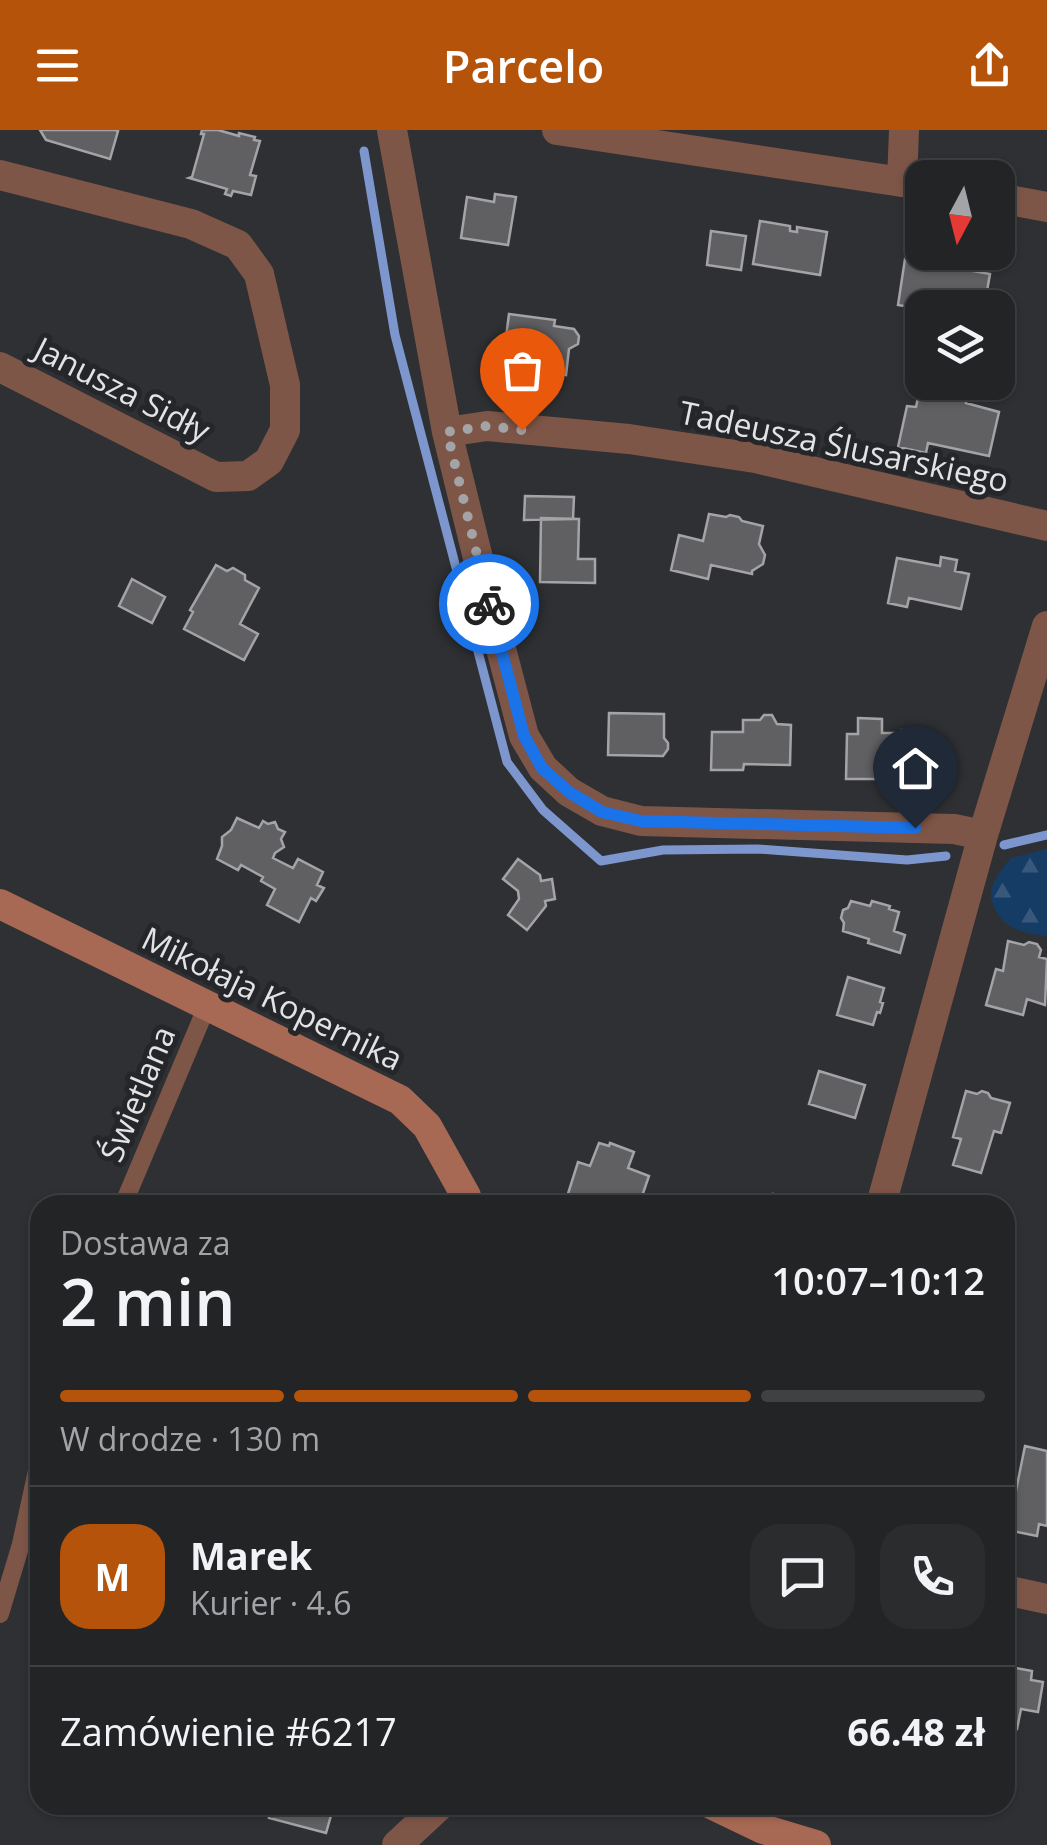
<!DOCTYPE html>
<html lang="pl">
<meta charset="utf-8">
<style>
:root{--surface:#222426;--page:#2a2c2e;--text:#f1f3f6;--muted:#a2a4a7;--line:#3f4143;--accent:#b45309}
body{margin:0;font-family:"Open Sans",sans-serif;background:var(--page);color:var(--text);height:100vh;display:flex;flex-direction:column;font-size:38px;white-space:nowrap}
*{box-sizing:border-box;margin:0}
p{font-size:32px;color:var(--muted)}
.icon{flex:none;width:55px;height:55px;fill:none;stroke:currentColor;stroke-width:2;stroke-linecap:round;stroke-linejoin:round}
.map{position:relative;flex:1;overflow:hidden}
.side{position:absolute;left:30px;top:1065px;width:985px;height:620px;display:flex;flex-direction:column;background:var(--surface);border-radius:30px;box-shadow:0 2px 8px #0004,0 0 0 2px var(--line)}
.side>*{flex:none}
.needle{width:65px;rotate:187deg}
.tools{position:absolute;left:905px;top:30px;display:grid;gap:20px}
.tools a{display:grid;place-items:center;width:110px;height:110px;border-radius:20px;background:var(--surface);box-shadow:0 2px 8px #0004,0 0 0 2px var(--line);font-size:50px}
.pin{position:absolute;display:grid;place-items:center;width:85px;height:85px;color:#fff;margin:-102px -42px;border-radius:50% 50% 50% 0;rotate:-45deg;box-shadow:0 0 10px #0007}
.pin .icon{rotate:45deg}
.courier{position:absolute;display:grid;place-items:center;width:100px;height:100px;margin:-50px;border:8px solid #1a73e8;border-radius:50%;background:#fff;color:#222;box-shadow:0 2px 12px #0007}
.summary em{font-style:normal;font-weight:600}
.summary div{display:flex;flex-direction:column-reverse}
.summary{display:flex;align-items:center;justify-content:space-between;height:170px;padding:0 30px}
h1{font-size:65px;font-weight:600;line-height:75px}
.bar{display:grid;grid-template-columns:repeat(4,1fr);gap:15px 10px;align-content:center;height:120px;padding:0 30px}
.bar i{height:12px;border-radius:8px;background:var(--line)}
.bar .selected{background:var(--accent)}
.bar p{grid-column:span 4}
.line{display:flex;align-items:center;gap:25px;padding:0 30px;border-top:2px solid var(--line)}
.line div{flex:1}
.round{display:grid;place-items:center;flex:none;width:105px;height:105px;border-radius:30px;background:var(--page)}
header{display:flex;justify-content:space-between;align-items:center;height:130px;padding:0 30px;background:var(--accent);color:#fff;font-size:45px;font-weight:600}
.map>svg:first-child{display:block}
.forest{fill:url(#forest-firs)}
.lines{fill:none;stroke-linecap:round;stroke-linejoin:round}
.stream{stroke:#7d97ce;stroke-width:9}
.building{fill:#606063;stroke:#a4a4a8;stroke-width:2.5}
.lane{stroke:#7e5648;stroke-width:18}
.street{stroke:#7e5648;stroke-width:30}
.secondary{stroke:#a86954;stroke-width:30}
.done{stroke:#a3a4a7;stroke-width:10;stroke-dasharray:0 18}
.route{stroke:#1a73e8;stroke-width:12}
.labels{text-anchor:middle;stroke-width:10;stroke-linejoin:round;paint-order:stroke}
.street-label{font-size:32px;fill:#e2e3e5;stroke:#252629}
</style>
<header><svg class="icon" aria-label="menu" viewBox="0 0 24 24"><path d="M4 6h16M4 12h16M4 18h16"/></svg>Parcelo<svg class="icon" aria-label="share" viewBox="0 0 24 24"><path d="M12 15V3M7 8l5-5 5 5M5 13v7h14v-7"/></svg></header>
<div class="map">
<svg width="1047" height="1715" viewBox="0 0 1047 1715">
<defs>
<pattern id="forest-firs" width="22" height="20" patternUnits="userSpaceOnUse" patternTransform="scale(2.5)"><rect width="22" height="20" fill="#153c65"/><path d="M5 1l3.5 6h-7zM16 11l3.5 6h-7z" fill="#37587b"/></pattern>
</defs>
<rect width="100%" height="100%" fill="#2e3033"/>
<path class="forest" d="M1047,719V806C1026,804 1003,799 994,777C992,772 990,768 991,762C993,749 1003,738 1011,728Z"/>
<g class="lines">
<path class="stream" d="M364,21L395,205L507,632L543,680L601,731L663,720L758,719L907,730L946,726
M1004,715L1047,705"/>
</g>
<path class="building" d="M40,0H115L118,1L110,29L46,10Z
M202,0H218L239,6V3L255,7L254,10L260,11L250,45L256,46L251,65L233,61L231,66L225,64L227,59L189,48L192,47L204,4H201Z
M495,64L516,67L508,115L461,108L467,67L494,72Z
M760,91L790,96V101L797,102V97L827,102L820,145L753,134Z
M711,101L746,106L741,140L707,135Z
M905,129L990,144L984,178L922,179L898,175Z
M509,184L555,190L554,196L574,199L579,206L578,214L569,219L566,245L532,241L529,258L500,254Z
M929,252H958L969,255L966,273L999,282L989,326L928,313L926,323L898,317L907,276L916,277L919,263L926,264Z
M525,366L574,367L573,389L524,390Z
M709,384L726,387L730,385L739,387L742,391L763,396L759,414L765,425L763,434L752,441V444L711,435L708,449L671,440L679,405L703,411Z
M541,388L579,389L578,429H595V453L540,452Z
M941,427L957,430L955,441L969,444L961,479L909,468L907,477L888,473L897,428L940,436Z
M216,435L227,441L233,438L245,445V450L259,458L240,494L258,504L244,530L184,499L193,482L190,480Z
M132,449L165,467L152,493L119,476Z
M609,583L664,584V608L668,613V619L663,626L608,625Z
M764,585H772L777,594L791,595L790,635L744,634L743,640H711L712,602H743V590H760Z
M858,588L882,589V603H900L901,600H925V620L931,621L930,644H913V640L875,639V649H846L847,604H858Z
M237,688L259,698L263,691L268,694L275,692L278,699L285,702L281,709L284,717L275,723L273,728L293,738L298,729L323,742L317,755L324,758L316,771L311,768L299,792L267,775L275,759L261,751L263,747L241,735L238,740L217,729L222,716V707L231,700Z
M518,729L540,745L541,751L552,749L555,769L545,771L546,776L527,800L508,785L519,769L518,761L503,749Z
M851,771L870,776L872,771L890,776L889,779L899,782L894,801L905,805L900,823L868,813L869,809L843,801L844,793L841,788L843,780L848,778Z
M1008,811L1024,815L1029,812L1037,814L1041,820L1039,827L1047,829L1045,875L1027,869L1023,885L986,875L996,839L1003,841Z
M848,847L884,858L880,872L883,873L880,883L877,882L873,895L837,885Z
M819,941L865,955L855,988L809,974Z
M966,961L977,964L982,961L988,963L991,968L1010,973L1001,1003L994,1001L981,1043L953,1035L961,1009L953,1007Z
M599,1013L609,1016L610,1013L634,1022L628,1038L649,1046L639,1075H581L566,1070L578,1032L590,1036Z
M773,1064L807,1074V1075H770Z
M1025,1316L1047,1321V1396L1039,1394L1037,1406L1008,1400Z
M1005,1536L1032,1541L1031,1550L1043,1552L1038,1582L1021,1579L1017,1599L1005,1597Z
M255,1675H334L326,1703L269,1688L272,1680Z"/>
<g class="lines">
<path class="lane" d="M123,1075L207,876
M0,1484L21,1414L40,1327"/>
<path class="street" d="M392,0L447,302L490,477L524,606L543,638L569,662L602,681L641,691L954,699L983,705
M557,0L922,55
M0,45L191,94L238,115L259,144L285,255V300L269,331L248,346L216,347L0,237
M902,52L904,0
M998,68L1047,77
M447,302L487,296L629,309L755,328L1047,396
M881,1075L983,705L1047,496
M1005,1460L1047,1469
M397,1715L440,1675"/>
<path class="secondary" d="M0,774L400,970L427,996L466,1066L468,1075
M713,1675L763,1699L816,1715"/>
</g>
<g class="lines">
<path class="done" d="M489,474L447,302L487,296L522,300"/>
<path class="route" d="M489,474L524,606L542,638L569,662L602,682L641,691L915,698"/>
</g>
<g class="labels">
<g class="street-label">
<text transform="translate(122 260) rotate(27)" y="11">Janusza Sidły</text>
<text transform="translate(844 317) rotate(12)" y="11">Tadeusza Ślusarskiego</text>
<text transform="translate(272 869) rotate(26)" y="11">Mikołaja Kopernika</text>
<text transform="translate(138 964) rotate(-67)" y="11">Świetlana</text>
</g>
</g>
</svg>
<div class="tools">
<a><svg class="needle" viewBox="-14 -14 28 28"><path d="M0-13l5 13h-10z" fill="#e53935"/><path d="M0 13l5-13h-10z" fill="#a2a4a7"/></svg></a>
<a><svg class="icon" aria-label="layers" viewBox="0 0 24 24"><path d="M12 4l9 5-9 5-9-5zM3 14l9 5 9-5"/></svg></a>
</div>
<div class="pin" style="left:522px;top:300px;background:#ea580c"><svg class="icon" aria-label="bag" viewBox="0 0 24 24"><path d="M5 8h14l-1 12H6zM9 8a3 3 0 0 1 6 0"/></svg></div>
<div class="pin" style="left:915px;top:698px;background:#1f2937"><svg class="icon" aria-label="home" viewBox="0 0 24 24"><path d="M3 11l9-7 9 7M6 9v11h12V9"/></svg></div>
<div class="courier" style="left:489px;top:474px"><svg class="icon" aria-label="bike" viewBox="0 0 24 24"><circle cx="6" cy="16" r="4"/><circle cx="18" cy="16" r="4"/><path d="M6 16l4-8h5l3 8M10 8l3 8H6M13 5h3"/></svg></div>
<section class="side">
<div class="summary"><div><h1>2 min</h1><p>Dostawa za</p></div><em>10:07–10:12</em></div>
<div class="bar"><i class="selected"></i><i class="selected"></i><i class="selected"></i><i></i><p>W drodze · 130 m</p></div>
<div class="line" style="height:180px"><b class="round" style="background:var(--accent);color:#fff">M</b><div><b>Marek</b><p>Kurier · 4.6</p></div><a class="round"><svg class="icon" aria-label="chat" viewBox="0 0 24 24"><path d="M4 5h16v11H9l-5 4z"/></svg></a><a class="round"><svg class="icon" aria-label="phone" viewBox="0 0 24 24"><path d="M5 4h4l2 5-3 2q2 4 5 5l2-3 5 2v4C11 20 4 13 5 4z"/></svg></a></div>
<div class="line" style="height:130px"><div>Zamówienie #6217</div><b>66.48 zł</b></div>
</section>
</div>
